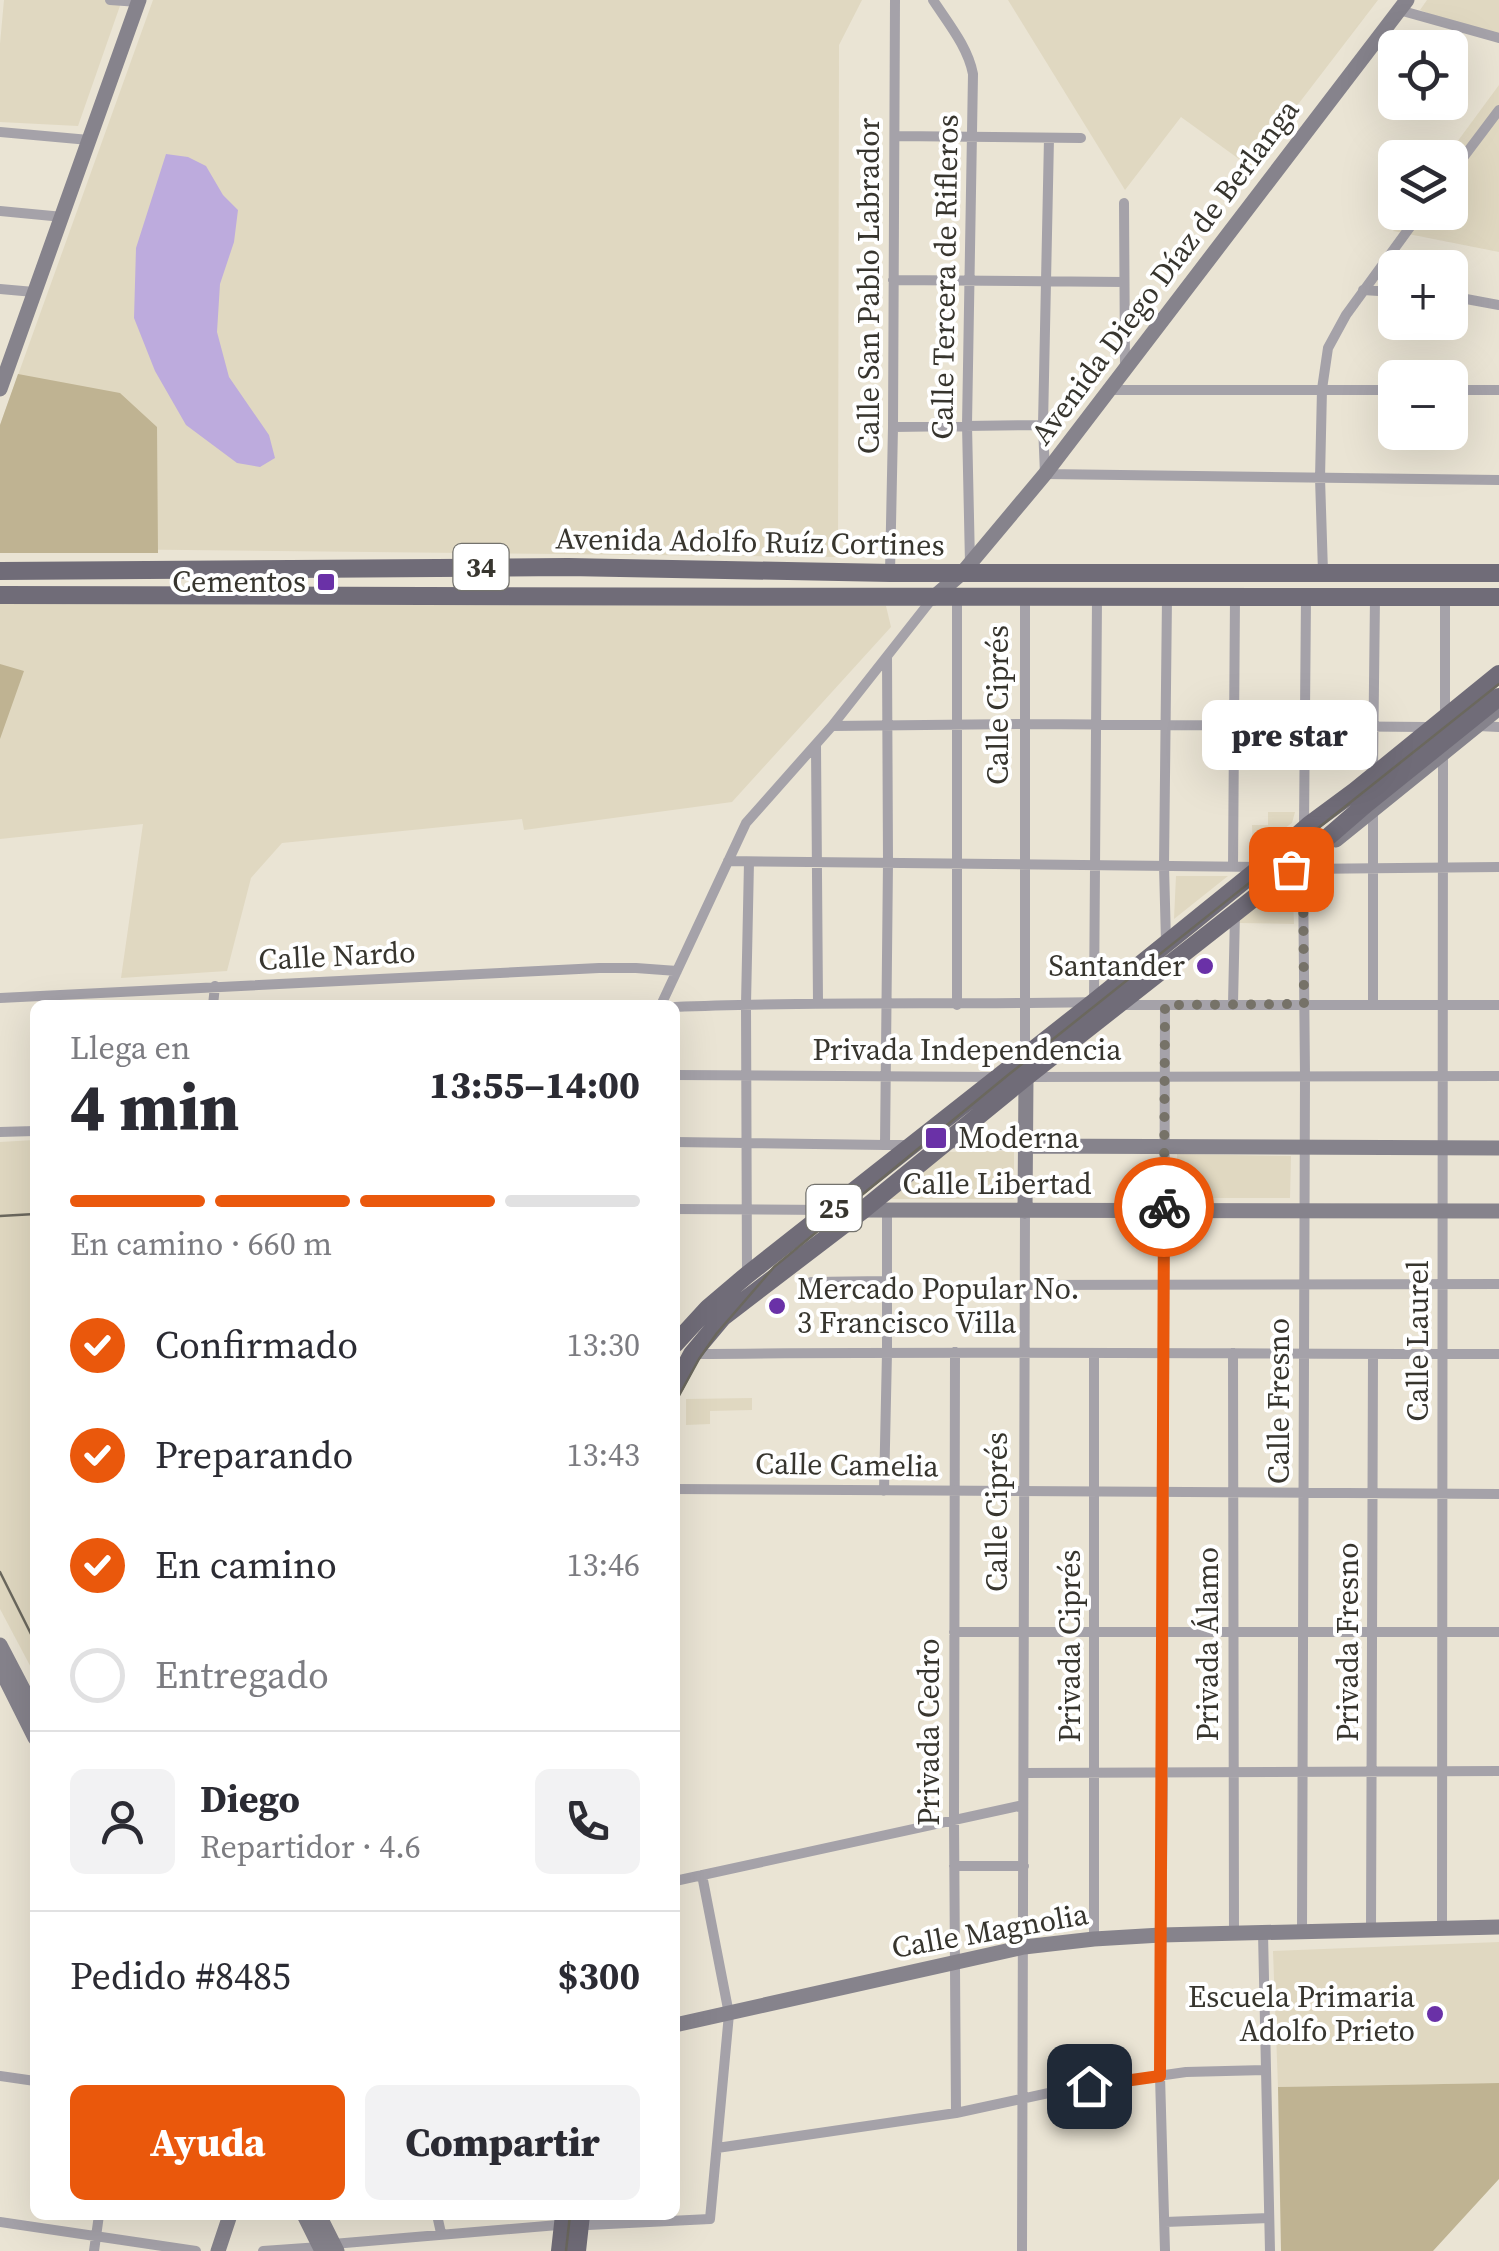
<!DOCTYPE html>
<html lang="es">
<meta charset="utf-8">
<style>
:root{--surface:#fff;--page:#f2f2f3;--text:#2b2b33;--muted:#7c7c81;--line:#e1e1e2;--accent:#ea580c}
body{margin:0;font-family:"Source Serif 4",serif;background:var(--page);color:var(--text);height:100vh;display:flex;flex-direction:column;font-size:38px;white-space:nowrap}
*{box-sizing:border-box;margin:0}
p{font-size:32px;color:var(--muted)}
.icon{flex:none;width:55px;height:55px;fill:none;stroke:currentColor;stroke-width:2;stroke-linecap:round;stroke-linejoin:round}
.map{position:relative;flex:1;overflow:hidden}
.panel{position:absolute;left:30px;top:1000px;width:650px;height:1220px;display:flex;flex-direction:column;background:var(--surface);border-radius:15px;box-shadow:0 10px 40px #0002}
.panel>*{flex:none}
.fabs{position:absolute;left:1378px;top:30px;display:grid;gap:20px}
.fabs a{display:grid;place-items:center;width:90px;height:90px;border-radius:15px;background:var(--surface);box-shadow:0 10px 40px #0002;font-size:50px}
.pin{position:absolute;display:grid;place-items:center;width:85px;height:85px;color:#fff;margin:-42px;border-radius:20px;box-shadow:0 5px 15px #0006}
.courier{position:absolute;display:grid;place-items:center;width:100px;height:100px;margin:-50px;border:8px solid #ea580c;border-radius:50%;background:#fff;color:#222;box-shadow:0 2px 12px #0007}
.bubble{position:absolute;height:70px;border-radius:15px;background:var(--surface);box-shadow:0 10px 40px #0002;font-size:32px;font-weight:800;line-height:70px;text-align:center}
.head em{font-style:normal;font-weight:800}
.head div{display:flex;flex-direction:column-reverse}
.head{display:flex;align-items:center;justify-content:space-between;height:170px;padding:0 40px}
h1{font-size:65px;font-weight:800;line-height:75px}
.bar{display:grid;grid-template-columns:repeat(4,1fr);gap:15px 10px;align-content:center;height:120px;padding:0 40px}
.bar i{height:12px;border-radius:8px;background:var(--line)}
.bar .current{background:var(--accent)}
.bar p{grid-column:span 4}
.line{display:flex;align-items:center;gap:25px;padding:0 40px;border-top:2px solid var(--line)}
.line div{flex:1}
.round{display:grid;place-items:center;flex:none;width:105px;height:105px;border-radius:15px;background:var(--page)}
ol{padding:0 40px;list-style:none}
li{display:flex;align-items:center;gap:30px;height:110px}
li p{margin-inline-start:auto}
li .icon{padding:10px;border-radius:50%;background:var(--accent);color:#fff;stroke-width:4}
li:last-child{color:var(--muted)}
li i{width:55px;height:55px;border:5px solid var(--line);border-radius:50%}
.action{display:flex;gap:20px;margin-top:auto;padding:20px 40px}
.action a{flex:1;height:115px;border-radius:15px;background:var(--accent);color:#fff;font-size:40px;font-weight:800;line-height:115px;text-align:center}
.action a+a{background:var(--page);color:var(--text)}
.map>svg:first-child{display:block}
.built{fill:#e0d8c1}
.green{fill:#bfb392}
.water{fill:#bdabdd}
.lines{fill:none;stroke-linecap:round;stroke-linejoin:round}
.street{stroke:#a5a2a9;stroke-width:10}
.secondary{stroke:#86838c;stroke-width:15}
.primary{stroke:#706c78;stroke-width:18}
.rail{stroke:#6b685e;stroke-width:2.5}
.done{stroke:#767268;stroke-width:10;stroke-dasharray:0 18}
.route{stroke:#ea580c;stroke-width:12}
.poi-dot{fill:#6a31a7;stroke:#fff;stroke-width:4}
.labels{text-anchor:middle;stroke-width:8;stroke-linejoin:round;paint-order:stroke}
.shield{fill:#fff;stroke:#73726d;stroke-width:2.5}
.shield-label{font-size:28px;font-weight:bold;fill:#37352e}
.street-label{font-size:30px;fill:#37352e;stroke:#fff}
.poi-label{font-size:30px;fill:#37352e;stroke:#fff;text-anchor:end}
</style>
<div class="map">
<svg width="1499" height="2251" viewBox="0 0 1499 2251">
<rect width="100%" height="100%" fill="#eae4d4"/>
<path class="built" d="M4,0H122L78,126L0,122V44Z
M153,0H862L839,45L838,557L0,548V425Z
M1008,0H1378L1250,167L1181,117L1125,190Z
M1427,0H1499V43L1420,10Z
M1499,85V252L1393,231L1407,213L1450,212V158L1446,157Z
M0,604L886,606L891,627L732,802L524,830L522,819L282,843L251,878L227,971L121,978L143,824L0,839Z
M1268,812H1295L1292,823L1253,851L1252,825H1268Z
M1292,873L1294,924L1238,923L1239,914Z
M1176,876H1228L1174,919Z
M35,1140V1675L0,1609V1142Z
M1014,1151V1199H887L948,1152Z
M1177,1154L1291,1156L1290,1198H1178Z
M752,1398V1410L710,1411V1424L686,1425V1399Z
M1499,1942V2083L1278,2087L1273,1951Z"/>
<path class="green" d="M18,374L120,393L157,427L158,553H0V425Z
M0,664L24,671L0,739Z
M1499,2083V2179L1433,2251H1281L1278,2087Z"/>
<path class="water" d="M166,154L188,157L206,166L223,195L238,210L234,242L220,284L217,332L229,377L269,435L275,458L260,467L237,463L186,425L155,371L134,318L136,248Z"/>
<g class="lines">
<path class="street" d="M110,0L139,2
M933,0C948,23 968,47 973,74L967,425L970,563
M1399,10L1499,38
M0,132L89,140
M895,136L1081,138
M1049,138L1043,425L1045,474L1499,480
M1450,175L1499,110
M1124,203L1125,367
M0,211L63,217
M893,280L1124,282
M0,289L34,292
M1363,290L1395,292
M1450,296L1499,305
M1109,390H1395
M1450,390H1499
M893,427L1043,425
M1323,572L1320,478L1322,389L1328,348L1346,315L1421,212
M890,573L893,427L895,0
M957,598V1005
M887,657L888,862L885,1145H911
M1445,712V598
M832,726L1026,724L1427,727
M1478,726L1499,727
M816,746L818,1003
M1373,770L1375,597
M1304,827L1306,597
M728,861L1260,867
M1233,867L1235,597
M1300,869L1499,867
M1166,942L1164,866L1167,597
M0,998L599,968H636L677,971
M1233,1004L1235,913
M213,1005L215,986
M661,1005L746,823L832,726L932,599
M1120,1005H1499
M1165,1005L1163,1771L1160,2076L1165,2251
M1373,1005V811
M675,1007C815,1001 954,1005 1094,1002L1097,598
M1025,1054V597
M675,1075L998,1077
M1030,1077L1499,1076
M0,1132L35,1131
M675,1142L885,1145
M947,1143L1026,1146
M675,1209L829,1210
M747,1275L746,1004L749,862
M811,1282L887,1281
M1025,1285L1499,1284
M955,1352L954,1820L956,2113
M1233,1353L1234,1934
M692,1354C961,1351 1230,1354 1499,1354
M675,1489L1499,1494
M884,1491L887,1352V1211
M954,1632H1499
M1024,1773L1499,1771
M954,1866H1024
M675,1881L1023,1805
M1442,1929L1443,753
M1371,1930L1373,1354
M1302,1932L1305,1076L1303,869
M1263,1933L1270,2251
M1094,1939V1354
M0,2076L35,2081
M717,2148L956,2113L1067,2089L1186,2072L1265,2070
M437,2215L441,2233
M0,2222L196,2251
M1165,2222L1269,2218
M588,2225L710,2219L729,2014L702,1875
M333,2244L558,2225
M94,2251L99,2215
M263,2251L320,2247
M1022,2251L1025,1211"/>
<path class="secondary" d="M0,389L139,0
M933,598L963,572L1045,474L1407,0
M1336,840L1493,713
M1026,1146L1499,1148
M831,1210L1499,1211
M1025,1211L1026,1077
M0,1645L35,1712
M0,1668L35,1738
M675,2025L1024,1947L1094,1939L1161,1935L1499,1927
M304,2215L322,2251
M319,2215L337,2251
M218,2251L230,2215"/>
<path class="primary" d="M0,571L568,567L890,573H1499
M0,595C500,594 999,600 1499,597
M675,1344L708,1308L747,1275L1094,1002L1261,867L1309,825L1355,791L1499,674
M675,1386L692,1354L723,1317L863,1210L1026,1077L1291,869L1366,804L1499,697
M560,2251L564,2215
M577,2251L581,2215"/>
<path class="rail" d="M0,1216L35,1214
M675,1403L699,1359L717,1333L774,1267L1008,1075L1499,684
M0,1572L35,1642
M566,2251L570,2215"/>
</g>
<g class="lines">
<path class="done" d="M1164,1207L1165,1005L1304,1004L1303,869H1291"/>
<path class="route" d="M1089,2086L1160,2076L1164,1207"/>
</g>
<g class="poi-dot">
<rect x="316" y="572" width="20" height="20" rx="5"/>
<circle cx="1205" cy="966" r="10"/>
<rect x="924" y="1126" width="24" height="24" rx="5"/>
<circle cx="777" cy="1306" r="10"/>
<circle cx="1435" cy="2014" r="10"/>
</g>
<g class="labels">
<g class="shield">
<rect x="453.5" y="544" width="55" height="46" rx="8"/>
<rect x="806.5" y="1185" width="55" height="46" rx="8"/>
</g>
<g class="shield-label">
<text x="481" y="577">34</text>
<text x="834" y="1218">25</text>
</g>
<g class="street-label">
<text transform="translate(1165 272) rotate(-53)" y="10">Avenida Diego Díaz de Berlanga</text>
<text transform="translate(945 277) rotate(-89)" y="10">Calle Tercera de Rifleros</text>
<text transform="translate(869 286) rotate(-90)" y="10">Calle San Pablo Labrador</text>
<text transform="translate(750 542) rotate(1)" y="10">Avenida Adolfo Ruíz Cortines</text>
<text transform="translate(998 705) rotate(-90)" y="10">Calle Ciprés</text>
<text transform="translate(337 956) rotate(-3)" y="10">Calle Nardo</text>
<text x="967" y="1060">Privada Independencia</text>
<text x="997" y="1194">Calle Libertad</text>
<text transform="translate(1418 1341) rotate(-90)" y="10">Calle Laurel</text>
<text transform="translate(1279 1401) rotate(-90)" y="10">Calle Fresno</text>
<text transform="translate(847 1465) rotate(1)" y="10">Calle Camelia</text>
<text transform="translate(997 1512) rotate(-90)" y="10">Calle Ciprés</text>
<text transform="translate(1348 1642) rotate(-90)" y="10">Privada Fresno</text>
<text transform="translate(1208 1644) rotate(-90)" y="10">Privada Álamo</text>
<text transform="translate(1070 1646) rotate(-90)" y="10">Privada Ciprés</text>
<text transform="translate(929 1732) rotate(-90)" y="10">Privada Cedro</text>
<text transform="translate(990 1931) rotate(-10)" y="10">Calle Magnolia</text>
</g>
<g class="poi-label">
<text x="306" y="592">Cementos</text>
<text x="1185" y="976">Santander</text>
<text x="958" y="1148" text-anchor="start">Moderna</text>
<text x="797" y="1299" text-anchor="start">Mercado Popular No.<tspan x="797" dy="34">3 Francisco Villa</tspan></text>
<text x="1415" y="2007">Escuela Primaria<tspan x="1415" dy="34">Adolfo Prieto</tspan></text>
</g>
</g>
</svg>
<div class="fabs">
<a><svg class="icon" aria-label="locate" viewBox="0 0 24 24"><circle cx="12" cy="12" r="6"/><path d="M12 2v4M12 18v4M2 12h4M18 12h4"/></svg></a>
<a><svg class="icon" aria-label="layers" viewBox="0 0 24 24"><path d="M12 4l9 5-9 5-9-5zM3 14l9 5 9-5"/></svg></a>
<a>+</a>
<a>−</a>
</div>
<div class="pin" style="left:1291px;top:869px;background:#ea580c"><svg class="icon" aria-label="bag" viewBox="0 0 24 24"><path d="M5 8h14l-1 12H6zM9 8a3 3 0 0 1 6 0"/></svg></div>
<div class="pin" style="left:1089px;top:2086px;background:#1f2937"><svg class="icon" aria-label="home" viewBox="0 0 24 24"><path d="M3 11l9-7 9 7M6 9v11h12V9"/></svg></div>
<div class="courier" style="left:1164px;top:1207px"><svg class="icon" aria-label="bike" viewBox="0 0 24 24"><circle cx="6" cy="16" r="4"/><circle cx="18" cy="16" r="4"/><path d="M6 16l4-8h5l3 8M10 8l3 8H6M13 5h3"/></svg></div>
<div class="bubble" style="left:1202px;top:700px;width:175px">pre star</div>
<section class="panel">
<div class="head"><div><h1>4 min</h1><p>Llega en</p></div><em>13:55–14:00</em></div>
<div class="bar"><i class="current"></i><i class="current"></i><i class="current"></i><i></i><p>En camino · 660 m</p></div>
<ol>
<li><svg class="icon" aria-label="check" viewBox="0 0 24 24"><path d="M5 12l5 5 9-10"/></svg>Confirmado<p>13:30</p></li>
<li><svg class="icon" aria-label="check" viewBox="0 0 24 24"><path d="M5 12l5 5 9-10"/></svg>Preparando<p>13:43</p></li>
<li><svg class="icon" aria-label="check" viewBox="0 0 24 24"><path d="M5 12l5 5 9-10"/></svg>En camino<p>13:46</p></li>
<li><i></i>Entregado</li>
</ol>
<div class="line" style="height:180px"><a class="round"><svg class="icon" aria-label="person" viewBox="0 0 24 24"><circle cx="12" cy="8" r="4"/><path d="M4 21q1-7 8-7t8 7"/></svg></a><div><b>Diego</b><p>Repartidor · 4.6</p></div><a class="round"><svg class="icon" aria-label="phone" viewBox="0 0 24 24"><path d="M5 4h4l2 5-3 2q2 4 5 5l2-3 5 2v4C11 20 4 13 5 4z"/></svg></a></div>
<div class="line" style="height:130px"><div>Pedido #8485</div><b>$300</b></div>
<div class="action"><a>Ayuda</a><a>Compartir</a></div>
</section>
</div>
